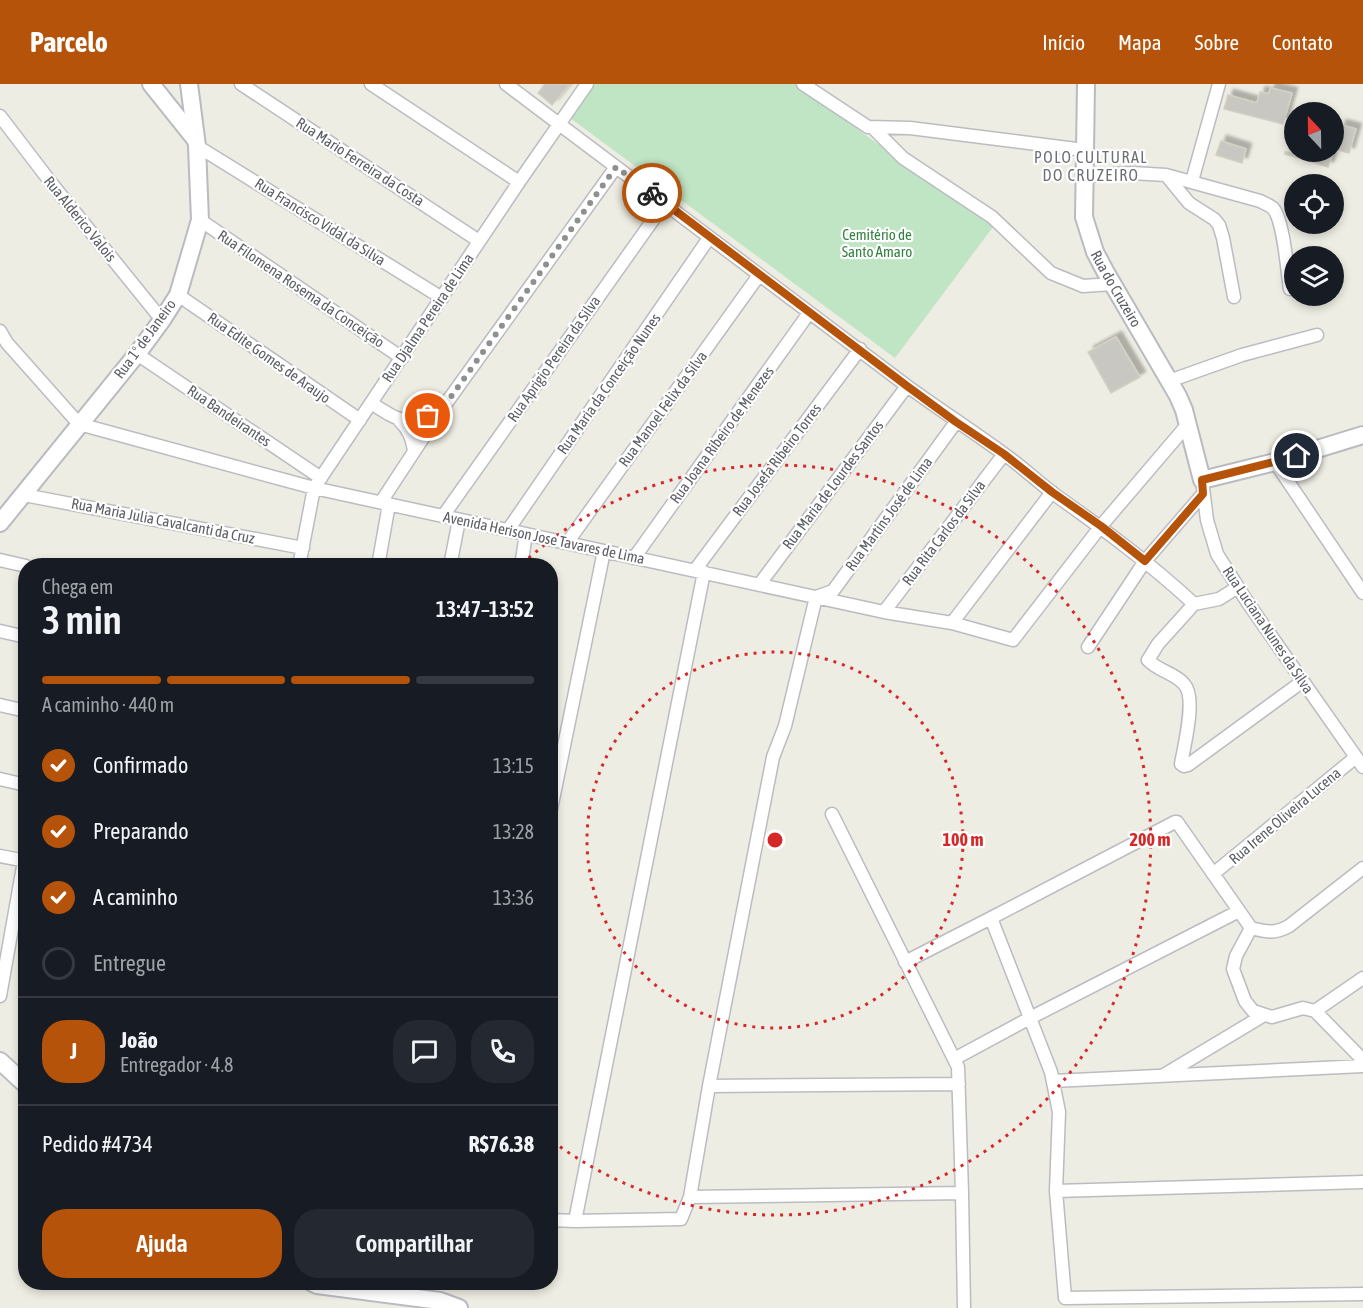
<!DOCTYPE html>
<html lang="pt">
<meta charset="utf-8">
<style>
:root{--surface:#171b24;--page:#242831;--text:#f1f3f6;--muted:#9ea1a6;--line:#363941;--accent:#b45309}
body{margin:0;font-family:"Asap Condensed",sans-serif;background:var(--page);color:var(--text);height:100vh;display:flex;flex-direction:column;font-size:22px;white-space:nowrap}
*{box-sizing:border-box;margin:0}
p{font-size:20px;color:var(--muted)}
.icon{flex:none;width:33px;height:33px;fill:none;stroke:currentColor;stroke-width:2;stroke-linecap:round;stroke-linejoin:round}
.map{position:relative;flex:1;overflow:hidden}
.drawer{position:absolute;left:18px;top:474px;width:540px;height:732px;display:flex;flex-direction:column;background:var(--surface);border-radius:24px;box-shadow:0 3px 9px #0003}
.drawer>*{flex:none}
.needle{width:39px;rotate:338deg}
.tools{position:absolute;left:1284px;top:18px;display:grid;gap:12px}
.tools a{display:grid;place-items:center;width:60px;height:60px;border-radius:50%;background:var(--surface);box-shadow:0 3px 9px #0003;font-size:30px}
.pin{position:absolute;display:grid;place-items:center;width:51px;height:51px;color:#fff;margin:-26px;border:3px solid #fff;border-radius:50%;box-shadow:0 2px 6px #0007}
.courier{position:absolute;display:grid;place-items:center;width:60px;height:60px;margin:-30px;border:4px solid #b45309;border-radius:50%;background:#fff;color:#222;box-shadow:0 2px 8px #0007}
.head em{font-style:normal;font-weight:600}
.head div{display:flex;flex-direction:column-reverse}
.head{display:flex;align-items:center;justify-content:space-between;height:102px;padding:0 24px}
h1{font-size:39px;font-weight:600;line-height:45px}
.bar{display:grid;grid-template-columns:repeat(4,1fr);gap:9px 6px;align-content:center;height:72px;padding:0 24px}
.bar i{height:8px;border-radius:4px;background:var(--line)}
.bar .on{background:var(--accent)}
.bar p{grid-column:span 4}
.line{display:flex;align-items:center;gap:15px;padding:0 24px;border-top:2px solid var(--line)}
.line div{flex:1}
.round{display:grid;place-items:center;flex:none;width:63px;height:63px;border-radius:24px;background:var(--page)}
ol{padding:0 24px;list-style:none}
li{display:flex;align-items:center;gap:18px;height:66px}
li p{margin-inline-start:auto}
li .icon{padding:6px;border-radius:50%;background:var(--accent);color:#fff;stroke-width:4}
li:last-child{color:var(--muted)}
li i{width:33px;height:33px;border:3px solid var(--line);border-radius:50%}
.primary-button{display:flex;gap:12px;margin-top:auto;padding:12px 24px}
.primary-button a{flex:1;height:69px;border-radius:24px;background:var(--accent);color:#fff;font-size:24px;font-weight:600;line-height:69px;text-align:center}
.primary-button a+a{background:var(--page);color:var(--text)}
header{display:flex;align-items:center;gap:36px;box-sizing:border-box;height:84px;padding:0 30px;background:var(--accent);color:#fff}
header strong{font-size:28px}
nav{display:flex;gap:33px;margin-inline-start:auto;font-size:21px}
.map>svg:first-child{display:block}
.green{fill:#c0e5c5}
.building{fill:#c9c7c1;stroke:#d3d0c2;stroke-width:1.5;filter:url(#shadow)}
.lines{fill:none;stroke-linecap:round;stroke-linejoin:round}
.street-casing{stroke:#bbbcc2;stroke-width:15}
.secondary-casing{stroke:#b9bbc1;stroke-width:20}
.street{stroke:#fff;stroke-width:12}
.secondary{stroke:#fff;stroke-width:16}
.done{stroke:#8e9090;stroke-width:6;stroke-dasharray:0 10.8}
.route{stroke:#b45309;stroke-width:8}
.ring{fill:none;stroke:#d62828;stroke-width:3;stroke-dasharray:3 6}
.labels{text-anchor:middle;stroke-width:4.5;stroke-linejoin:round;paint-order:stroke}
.street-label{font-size:15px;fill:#5b5e64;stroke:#fff}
.park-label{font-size:15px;fill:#358242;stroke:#fff}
.neighbourhood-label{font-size:16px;letter-spacing:1.5px;fill:#6c7076;stroke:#fff}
.centre{fill:#d62828;stroke:#fff;stroke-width:3}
.ring-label{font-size:18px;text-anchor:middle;font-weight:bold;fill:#d62828;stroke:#fff;stroke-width:4.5;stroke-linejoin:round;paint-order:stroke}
</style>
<header>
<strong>Parcelo</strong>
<nav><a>Início</a><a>Mapa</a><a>Sobre</a><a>Contato</a></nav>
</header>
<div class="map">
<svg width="1363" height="1224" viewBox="0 0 1363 1224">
<defs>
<filter id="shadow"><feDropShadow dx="5.5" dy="-5.5" stdDeviation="1.5" flood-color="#0004"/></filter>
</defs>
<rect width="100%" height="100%" fill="#eeede3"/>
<path class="green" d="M595,0H795L993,143L895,274L570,34Z"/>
<path class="building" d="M545,0H570L552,21L538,9Z
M1270,4L1292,9L1283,40L1224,25L1228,11L1257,19L1260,8L1269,10Z
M1341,41L1356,45L1349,69L1334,65Z
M1221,57L1246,65L1242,79L1216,71Z
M1285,68H1322L1332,71L1328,83L1285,70Z
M1116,253L1140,293L1111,309L1088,268Z"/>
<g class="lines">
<g class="street-casing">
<path id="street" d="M241,0L479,157
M371,0L519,98
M506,0L907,302C939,325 972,347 1004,370C1021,382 1037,397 1054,410C1102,444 1150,479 1194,520
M803,0L868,43L910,44L1084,66
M0,32L52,100L162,236
M872,43L903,74L992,133L1051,189L1083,202L1113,200
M197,62L442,214
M1166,91L1189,119L1214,135L1219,141L1223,154L1234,213
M1084,92L1132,89L1166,91L1260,117C1264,119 1269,121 1273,124C1284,137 1287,187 1290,205
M1192,97L1219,0
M200,136L402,274
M178,211L360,336
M0,247L7,259L79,340L314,404L884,528L952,539L1013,556L1101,442L1188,340
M137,270L321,394
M1169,297L1242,271L1317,251
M371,319C404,340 403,340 440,328
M399,336C409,346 412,354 414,367
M1275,378L1363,509
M1202,396L1207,436L1217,470L1248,519L1363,683
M24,411L303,464
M381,418L442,325L616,83
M443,432L665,119
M508,446L709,154
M567,459L759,191
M634,474L809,229
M0,476L26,482
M299,482L314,404L519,98L587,0
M378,482L389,420
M450,482L459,436
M521,482L526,450
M695,486L860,265
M759,501L907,302
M816,513L833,507L956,338
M1194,520L1158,560L1148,576C1158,587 1175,589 1184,600C1197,613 1184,662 1181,680L1184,682L1188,681L1303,597
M1194,520L1219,515L1238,503
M884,528L1004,370
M952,539L1052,408
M0,547L26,553
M1088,563L1145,477L1203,410
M0,621L26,627
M0,695L26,701
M550,730L604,467
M832,730L958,983L962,1109
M0,772L26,777
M1213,790L1356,673
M1239,827L1030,934L1051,988L1059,1028L1056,1107L1065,1214L1363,1210
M1251,844C1266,848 1275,850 1289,842L1363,784
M905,878L991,834
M0,912L24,777
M1315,927L1363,894
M954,975L1030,934L991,834L1175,738H1177L1251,844L1236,872L1233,885L1245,917L1253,927L1272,933L1303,924L1315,927L1363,976
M1164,991L1264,931
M1053,997L1363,982
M709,1002L959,1000
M1056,1107L1363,1098
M690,1113L962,1109L964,1224
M550,1136L575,1137L704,488
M575,1137L681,1135L690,1113L709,1002L773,673L785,642L816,513"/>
</g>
<g class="secondary-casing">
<g id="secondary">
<path d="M151,0L195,55"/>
<path id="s1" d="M1086,0L1084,133L1095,168L1105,187L1178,312L1184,326L1202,396L1275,378L1363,351"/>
<path d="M0,439L137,270L162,236L178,211L200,136L197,62L189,0"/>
<path d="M0,977L26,1001"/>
<path d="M311,1198L317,1201L440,1217L459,1224"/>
</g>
</g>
<use href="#street" class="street"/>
<use href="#secondary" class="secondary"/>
</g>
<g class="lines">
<path class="done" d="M428,332L440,328L616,83L652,109"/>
<path class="route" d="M652,109L907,302L956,338L1004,370L1052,408L1101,442L1145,477L1203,410L1202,396L1297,372"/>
</g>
<g class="ring">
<circle cx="775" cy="756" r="188"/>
<path d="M522 480A375 375 0 1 1 552 1057"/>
</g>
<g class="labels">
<g class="street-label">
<text transform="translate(360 78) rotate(33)" y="5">Rua Mario Ferreira da Costa</text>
<text transform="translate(80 135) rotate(51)" y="5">Rua Alderico Valois</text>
<text transform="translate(320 138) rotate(32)" y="5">Rua Francisco Vidal da Silva</text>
<text dy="5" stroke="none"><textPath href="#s1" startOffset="212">Rua do Cruzeiro</textPath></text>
<text transform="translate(301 205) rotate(34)" y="5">Rua Filomena Rosema da Conceição</text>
<text transform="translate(428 234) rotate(-56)" y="5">Rua Djalma Pereira de Lima</text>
<text transform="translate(145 255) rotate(-54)" y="5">Rua 1º de Janeiro</text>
<text transform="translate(269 274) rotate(35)" y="5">Rua Edite Gomes de Araujo</text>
<text transform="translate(554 275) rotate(-55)" y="5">Rua Aprigio Pereira da Silva</text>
<text transform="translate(609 300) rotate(-55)" y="5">Rua Maria da Conceição Nunes</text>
<text transform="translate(663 325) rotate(-54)" y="5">Rua Manoel Felix da Silva</text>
<text transform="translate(229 332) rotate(34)" y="5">Rua Bandeirantes</text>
<text transform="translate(722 351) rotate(-54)" y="5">Rua Joana Ribeiro de Menezes</text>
<text transform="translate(777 376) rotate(-53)" y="5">Rua Josefa Ribeiro Torres</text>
<text transform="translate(833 401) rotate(-53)" y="5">Rua Maria de Lourdes Santos</text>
<text transform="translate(889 430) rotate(-54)" y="5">Rua Martins José de Lima</text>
<text transform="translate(163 437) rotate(11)" y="5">Rua Maria Julia Cavalcanti da Cruz</text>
<text transform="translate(944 449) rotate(-53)" y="5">Rua Rita Carlos da Silva</text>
<text transform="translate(544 454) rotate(12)" y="5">Avenida Herison Jose Tavares de Lima</text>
<text transform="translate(1268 546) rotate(56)" y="5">Rua Luciana Nunes da Silva</text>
<text transform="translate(1285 732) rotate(-40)" y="5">Rua Irene Oliveira Lucena</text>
</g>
<g class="park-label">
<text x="877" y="156">Cemitério de<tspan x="877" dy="17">Santo Amaro</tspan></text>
</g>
<g class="neighbourhood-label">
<text x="1091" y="79">POLO CULTURAL<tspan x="1091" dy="18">DO CRUZEIRO</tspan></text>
</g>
</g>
<circle cx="775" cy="756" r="9" class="centre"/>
<g class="ring-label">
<text x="963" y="762">100 m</text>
<text x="1150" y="762">200 m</text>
</g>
</svg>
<div class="tools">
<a><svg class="needle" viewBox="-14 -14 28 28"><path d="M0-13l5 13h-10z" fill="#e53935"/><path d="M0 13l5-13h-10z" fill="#9ea1a6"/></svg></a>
<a><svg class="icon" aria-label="locate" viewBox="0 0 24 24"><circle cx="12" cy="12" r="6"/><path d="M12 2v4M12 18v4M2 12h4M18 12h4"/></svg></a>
<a><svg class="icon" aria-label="layers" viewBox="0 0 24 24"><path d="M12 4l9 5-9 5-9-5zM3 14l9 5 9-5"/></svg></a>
</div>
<div class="pin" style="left:428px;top:332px;background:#ea580c"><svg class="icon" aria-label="bag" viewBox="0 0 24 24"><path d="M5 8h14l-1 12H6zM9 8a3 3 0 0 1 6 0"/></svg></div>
<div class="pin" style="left:1297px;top:372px;background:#1f2937"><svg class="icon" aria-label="home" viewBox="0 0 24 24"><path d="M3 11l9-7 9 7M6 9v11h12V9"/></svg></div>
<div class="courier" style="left:652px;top:109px"><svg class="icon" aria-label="bike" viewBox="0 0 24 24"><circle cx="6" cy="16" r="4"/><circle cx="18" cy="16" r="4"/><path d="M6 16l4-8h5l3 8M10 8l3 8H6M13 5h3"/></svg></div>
<section class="drawer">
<div class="head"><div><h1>3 min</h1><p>Chega em</p></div><em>13:47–13:52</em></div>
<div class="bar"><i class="on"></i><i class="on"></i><i class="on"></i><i></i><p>A caminho · 440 m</p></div>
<ol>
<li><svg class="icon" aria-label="check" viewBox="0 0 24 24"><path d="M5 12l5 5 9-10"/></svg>Confirmado<p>13:15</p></li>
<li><svg class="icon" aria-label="check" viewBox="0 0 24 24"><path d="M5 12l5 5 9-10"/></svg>Preparando<p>13:28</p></li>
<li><svg class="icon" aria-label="check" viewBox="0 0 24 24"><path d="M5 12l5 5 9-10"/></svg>A caminho<p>13:36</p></li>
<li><i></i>Entregue</li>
</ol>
<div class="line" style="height:108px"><b class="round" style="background:var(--accent);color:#fff">J</b><div><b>João</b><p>Entregador · 4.8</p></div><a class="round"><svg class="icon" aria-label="chat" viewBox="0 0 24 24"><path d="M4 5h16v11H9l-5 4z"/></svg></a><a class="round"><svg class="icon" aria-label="phone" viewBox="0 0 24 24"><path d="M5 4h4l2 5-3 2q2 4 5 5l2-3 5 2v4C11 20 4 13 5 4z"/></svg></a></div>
<div class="line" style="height:78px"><div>Pedido #4734</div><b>R$76.38</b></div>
<div class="primary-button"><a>Ajuda</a><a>Compartilhar</a></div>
</section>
</div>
